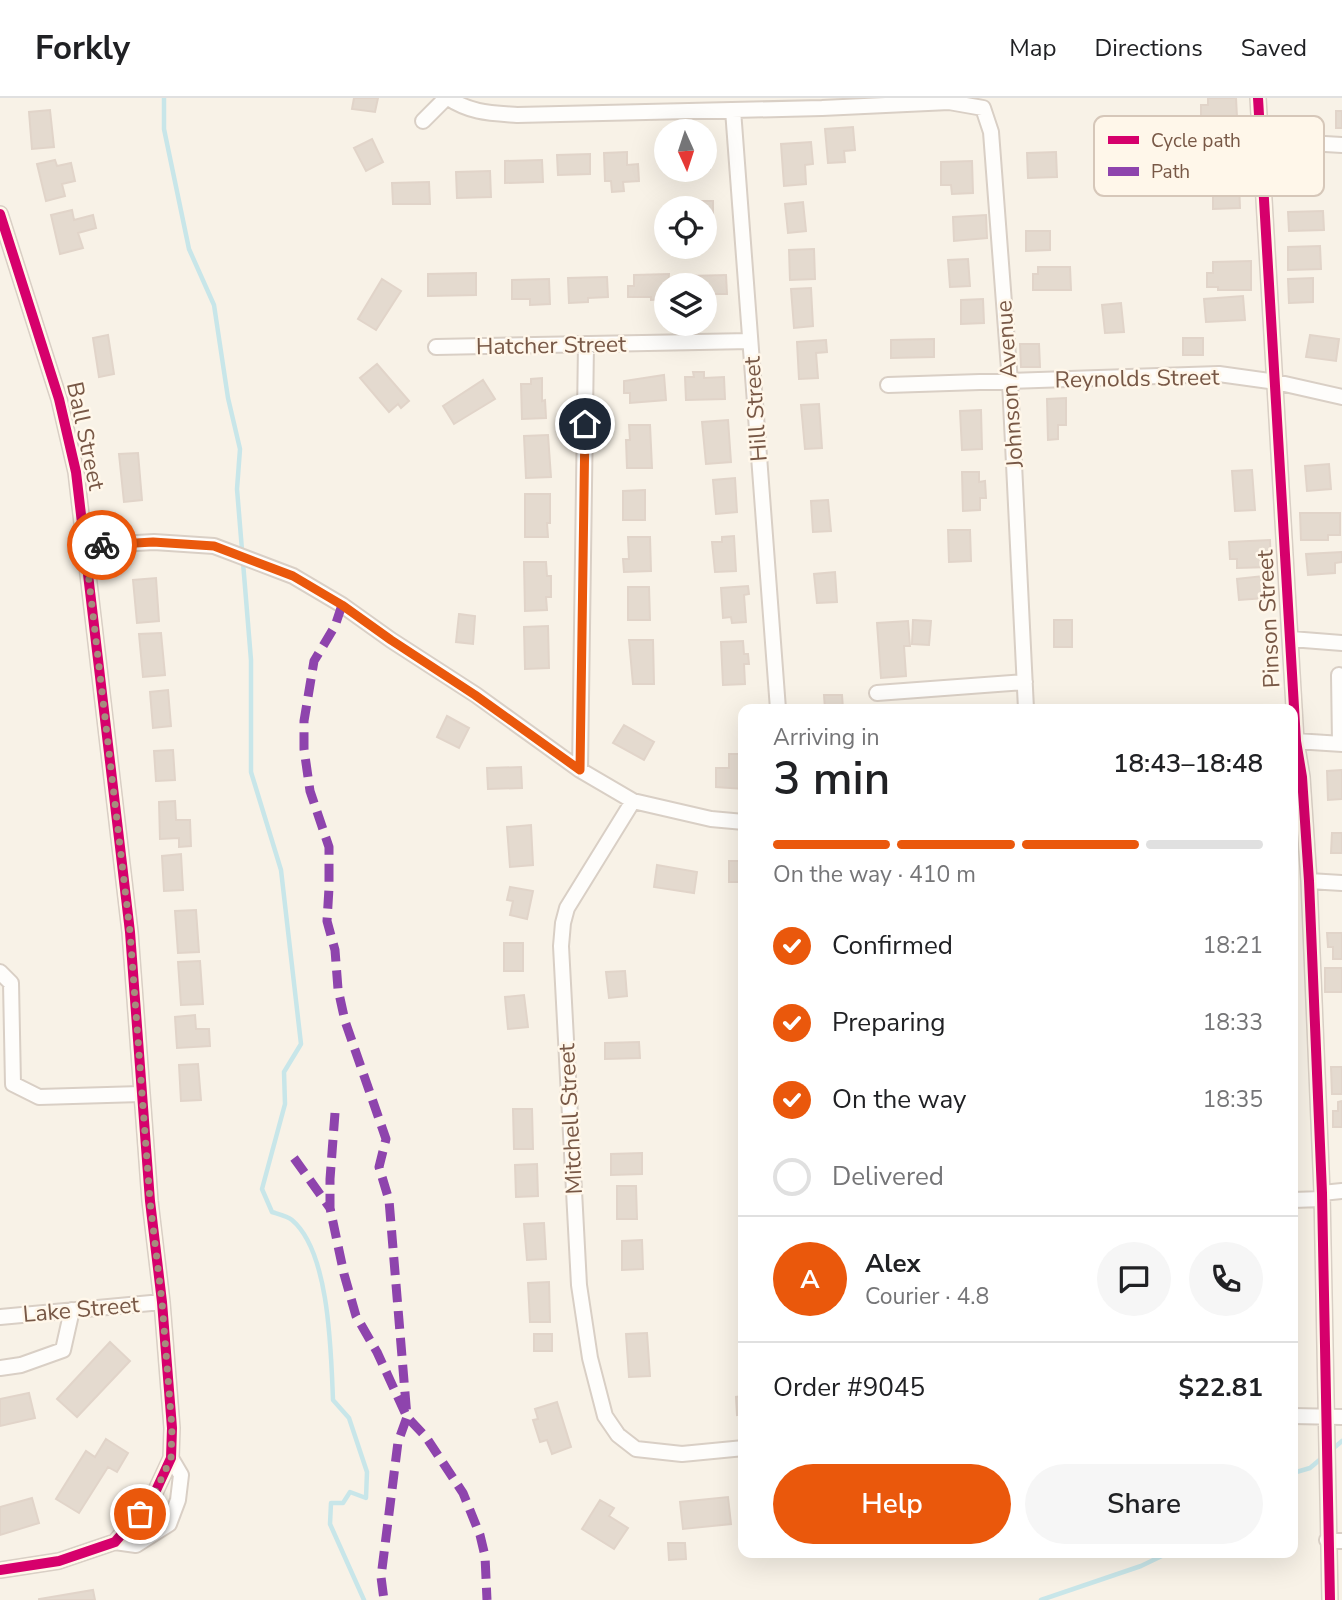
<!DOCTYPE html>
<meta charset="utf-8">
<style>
:root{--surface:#fff;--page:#f6f6f6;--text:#202124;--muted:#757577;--line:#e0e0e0;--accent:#ea580c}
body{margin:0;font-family:"Nunito Sans",sans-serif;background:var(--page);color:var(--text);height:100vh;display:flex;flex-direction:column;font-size:26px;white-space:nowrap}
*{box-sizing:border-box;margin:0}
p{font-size:23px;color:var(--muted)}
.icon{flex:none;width:38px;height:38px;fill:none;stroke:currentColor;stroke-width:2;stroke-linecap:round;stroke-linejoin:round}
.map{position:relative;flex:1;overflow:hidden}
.panel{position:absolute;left:738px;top:606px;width:560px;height:854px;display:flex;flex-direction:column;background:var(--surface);border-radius:14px;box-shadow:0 7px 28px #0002}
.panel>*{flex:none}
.needle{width:46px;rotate:177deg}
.controls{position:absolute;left:654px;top:21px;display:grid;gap:14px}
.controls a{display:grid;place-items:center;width:63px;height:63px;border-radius:50%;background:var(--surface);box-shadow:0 7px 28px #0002;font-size:35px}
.pin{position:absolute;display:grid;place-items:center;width:60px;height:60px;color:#fff;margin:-30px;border:4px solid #fff;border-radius:50%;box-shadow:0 2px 7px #0007}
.courier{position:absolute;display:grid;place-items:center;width:70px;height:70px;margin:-35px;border:5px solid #ea580c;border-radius:50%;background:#fff;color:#222;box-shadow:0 2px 9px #0007}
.summary em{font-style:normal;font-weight:600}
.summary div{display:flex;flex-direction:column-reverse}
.summary{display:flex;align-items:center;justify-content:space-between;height:119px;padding:0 35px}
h1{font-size:46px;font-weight:600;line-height:52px}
.bar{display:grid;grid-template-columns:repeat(4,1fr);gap:10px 7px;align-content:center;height:84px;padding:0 35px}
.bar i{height:9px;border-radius:5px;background:var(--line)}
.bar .on{background:var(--accent)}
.bar p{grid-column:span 4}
.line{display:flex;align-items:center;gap:18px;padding:0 35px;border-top:2px solid var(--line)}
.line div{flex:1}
.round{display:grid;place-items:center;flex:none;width:74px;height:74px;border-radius:37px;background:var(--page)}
ol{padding:0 35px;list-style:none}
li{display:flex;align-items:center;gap:21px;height:77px}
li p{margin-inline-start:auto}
li .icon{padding:7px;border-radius:50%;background:var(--accent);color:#fff;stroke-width:4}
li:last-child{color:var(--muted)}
li i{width:38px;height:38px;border:4px solid var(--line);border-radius:50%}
.cta{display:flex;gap:14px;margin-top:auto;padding:14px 35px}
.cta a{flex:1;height:80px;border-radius:42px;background:var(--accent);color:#fff;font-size:28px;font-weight:600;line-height:80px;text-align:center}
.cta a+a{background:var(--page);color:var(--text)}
header{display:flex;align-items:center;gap:42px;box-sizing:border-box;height:98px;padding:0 35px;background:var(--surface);border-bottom:2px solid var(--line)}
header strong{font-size:33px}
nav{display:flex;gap:38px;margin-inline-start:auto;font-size:24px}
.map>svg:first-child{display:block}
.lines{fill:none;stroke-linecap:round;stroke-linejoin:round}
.stream{stroke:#c8e6e9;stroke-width:4.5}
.building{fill:#e4dacf;stroke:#e1d4c9;stroke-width:2}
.minor-casing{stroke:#d9cfc5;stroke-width:18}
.minor{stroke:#fefdfb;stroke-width:14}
.quiet{stroke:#8e44ad;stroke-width:9;stroke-dasharray:18 9;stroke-linecap:butt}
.cycleway-casing{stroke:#fff7ea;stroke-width:15}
.cycleway{stroke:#d6006c;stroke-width:10}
.done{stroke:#a58e7e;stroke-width:7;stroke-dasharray:0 12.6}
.route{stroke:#ea580c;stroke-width:9}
.labels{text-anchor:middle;stroke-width:5;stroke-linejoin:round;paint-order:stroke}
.street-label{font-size:23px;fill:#785846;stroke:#fff7ea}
.key{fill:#fff7ea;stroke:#d6c7b9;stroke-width:2}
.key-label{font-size:19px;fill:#785846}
</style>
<header>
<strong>Forkly</strong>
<nav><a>Map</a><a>Directions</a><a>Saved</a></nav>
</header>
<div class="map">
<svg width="1342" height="1502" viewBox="0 0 1342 1502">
<rect width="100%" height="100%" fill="#f8f2e7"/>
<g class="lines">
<path class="stream" d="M164,0V31L189,151L214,207L228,300L240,351L237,391L251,562V674L281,772L301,946L284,974L285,1006L262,1091L272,1114C278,1116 287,1118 292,1122C330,1154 331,1256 333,1302L349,1320L367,1374L366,1400L350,1394L343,1405H331L330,1426L364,1502
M1329,1354L1342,1343
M1293,1375L1310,1370L1323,1359
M1041,1502L1141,1468L1170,1454"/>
</g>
<path class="building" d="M354,0H378L375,14L352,11Z
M1208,0H1236L1237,19L1201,20V7H1208Z
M50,12L54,49L32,51L29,14Z
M1336,13H1342V30H1336Z
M853,29L855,52L844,53L845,64L828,65L825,31Z
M372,41L383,64L366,73L354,50Z
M811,44L813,66L805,67L806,86L784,88L781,46Z
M705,53H709L710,71H705Z
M627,54V67L638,66L639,83L623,84L624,93L612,94L611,83H605L604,55Z
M1056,54L1057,79L1028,80L1027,55Z
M590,56V76L558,77L557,57Z
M55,62L57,68L71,65L75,83L62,86L65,98L46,103L37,66Z
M542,62L543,84L505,85V63Z
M972,63L973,95L952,96L951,87H941V64Z
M490,73L491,99L457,100L456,74Z
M429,84L430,106H393L392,85Z
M1217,84H1239L1240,110L1213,111V95H1218Z
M692,103H713V132L705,133V110H692Z
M803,104L806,133L788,135L785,106Z
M72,112L74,122L93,117L96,130L78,135L83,150L60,156L51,117Z
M1323,113L1324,132L1289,133L1288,114Z
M986,117L987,140L954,143L953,119Z
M1026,133H1050V152L1026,153Z
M1320,148L1321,171L1288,172V149Z
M814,151L815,181L790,182L789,152Z
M968,161L970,188L950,189L948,162Z
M1251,163V192H1218V189H1207V175H1213V164Z
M1038,169H1070L1071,192H1033V176H1038Z
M476,175V197L428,198V176Z
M669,176L667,201L651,202V199H628V188H634V177Z
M726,177L727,196H709V200H705V187H688V178Z
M607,179L608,199L588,200V204L569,205L568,180Z
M1313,180V204L1289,205L1288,181Z
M382,181L401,193L376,232L358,221Z
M549,181L550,206L530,207V201H512V182Z
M811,190L813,228L794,230L791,191Z
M1243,198L1245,222L1206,224L1204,201Z
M983,201L984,225L961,226V202Z
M1121,205L1124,234L1105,235L1102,207Z
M108,237L114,276L99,279L93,240Z
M1310,237L1339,241L1336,263L1306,259Z
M1183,240H1203V257H1183Z
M934,241V259L891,260V242Z
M826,242L827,254L816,255L818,280L799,281L797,244Z
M1020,246H1039L1040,269H1021Z
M377,266L409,303L401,310L398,306L389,314L360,280Z
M693,274H704V280L724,279L725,301L686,302L685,279H694Z
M664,277L666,302L630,305V295H624V283Z
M542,280V303L545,302L546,320L522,321L521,286H531V281Z
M483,282L495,301L454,326L443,308Z
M1066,300V327H1058V341L1048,342L1047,301Z
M819,306L822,350L805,351L801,307Z
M981,312L982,351L962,352L960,313Z
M728,322L731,364L706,366L702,324Z
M629,327H650L652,370H627L626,342H630Z
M548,337L551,379L526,380L524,338Z
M138,355L142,402L124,404L119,356Z
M1329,366L1331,391L1307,393L1305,368Z
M1252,372L1255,412L1235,413L1232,373Z
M962,374H979V384L985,383L986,400H980V412L963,413Z
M735,380L737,414L716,416L713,382Z
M645,392V422H623V393Z
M525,396H550V425H547L548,439H525Z
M828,402L831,433L813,434L811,403Z
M1300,415H1340V437H1328V442H1301Z
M948,432H970L971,463L949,464Z
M734,438L736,473L715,474L712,444H722V439Z
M628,439H650L651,473L624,474L623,461H629Z
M1270,442L1271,469L1237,470V461H1230L1229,444Z
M1342,454V464L1335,465V475L1308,477L1306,456Z
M524,464H546L547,478H551V499H546L547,512L525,513Z
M835,474L837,504L817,505L814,476Z
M1263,478L1265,500L1239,502L1237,481Z
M156,480L159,523L137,525L133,482Z
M748,488L749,496L744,497L746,524L732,525L731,519L723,520L721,490Z
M628,489H649L650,522H628Z
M459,516L475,518L473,546L456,544Z
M913,522L931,523L929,547L912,546Z
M1054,522H1072V549H1054Z
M908,523L910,548H904L906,578L881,580L877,525Z
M548,528L549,570L525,571L524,529Z
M161,535L165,577L143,579L139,536Z
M629,542H653L654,586H633Z
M743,543L744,556H748L749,566H744L745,586L723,587L721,544Z
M168,592L171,628L153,630L150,594Z
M824,597H842L843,611H825Z
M902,607V611H876V609Z
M447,618L469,630L459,650L437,639Z
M624,627L654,644L644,662L613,645Z
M173,652L175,682L156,683L154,653Z
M729,656H743L744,691L716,689V670H729Z
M521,669L522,690L488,691L487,670Z
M1342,672V701L1328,702L1327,673Z
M175,703L176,722H190L191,748L179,749V740L160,741L159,704Z
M531,727L533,767L510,769L507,729Z
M1332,735H1342V755H1331Z
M181,756L183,792L164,793L162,758Z
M729,763H744V784H729Z
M657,767L697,774L694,795L654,789Z
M510,789L533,793L527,821L510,817L513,803L507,802Z
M196,812L199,854L178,855L175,813Z
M1327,835H1342V861H1333V849H1328Z
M504,845H523V873H504Z
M200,863L203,906L181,907L178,864Z
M1325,870H1342V894H1325Z
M625,873L627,898L609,900L606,874Z
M524,897L528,929L508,931L505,899Z
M195,917L196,931H209L210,948L177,950L175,919Z
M639,944L640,960L605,961V945Z
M198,966L201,1002L181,1003L179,967Z
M1331,969H1342V996H1332Z
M1342,1003V1029H1333V1013H1338V1004Z
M513,1011H532L533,1051H514Z
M642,1055V1076L611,1077V1056Z
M537,1066L538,1098L516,1099L515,1067Z
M617,1088H636L637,1121H617Z
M544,1125L546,1161L527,1162L524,1126Z
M642,1142L643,1171L622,1172V1143Z
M549,1184L550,1224H530L528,1185Z
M647,1235L650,1278L629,1279L626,1236Z
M534,1236H552V1253H534Z
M110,1244L130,1263L77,1319L57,1301Z
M29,1295L35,1320L0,1328V1301Z
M744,1298V1316L737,1317L736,1299Z
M557,1304L571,1349L552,1356L547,1342L540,1344L533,1322L538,1321L535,1311Z
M106,1341L128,1355L117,1374L108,1369L79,1415L56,1401L86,1353L95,1359Z
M728,1399L731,1426L683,1431L680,1404Z
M32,1400L39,1425L0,1437V1409Z
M600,1402L614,1410L609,1418L628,1430L614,1451L582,1431Z
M668,1445H685L686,1461L669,1462Z
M93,1492L95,1502H39V1501Z"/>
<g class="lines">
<g class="minor-casing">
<path id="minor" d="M448,0C471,15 490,15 517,17L822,10L949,4L983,10L991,34L1010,284L1026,611
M1258,0L1296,643L1302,679L1309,783L1322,1095L1330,1502
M733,12L778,611
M423,23L446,0
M1259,42L1342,47
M0,116L59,301L76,374L130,834L150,1103L162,1204L172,1330L171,1360L152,1401L115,1444L59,1463L0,1472
M436,249L750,243
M888,287L1219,276L1276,284L1342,299
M84,448L154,444L214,448L293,478L342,507L391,542L476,597L580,672L633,703L711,721L744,724
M1291,541L1342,545
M1339,577L1340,645
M877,595L1025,584
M1296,643L1342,646
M580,672L586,246
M633,703L567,810L563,825L561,848L579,1187L590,1260L605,1318L618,1337L636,1351L682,1356L744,1350
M1309,783L1342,785
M0,874L11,885L13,986L39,999L141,996
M1322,1095L1342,1093
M1293,1102L1322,1101
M0,1219L162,1204
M0,1270L21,1267L63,1252L72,1212
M1293,1318L1342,1319
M1327,1442L1342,1443
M115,1444L136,1447L169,1426L178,1402L181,1377L171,1360"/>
</g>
<use href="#minor" class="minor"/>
<path class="quiet" d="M342,507L335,528L314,563L304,623V651L310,693L329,749V790L327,823L335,852L338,891L345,923L386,1041L379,1069L389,1102L407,1319L398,1344L381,1479L384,1502
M335,1015L330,1081V1110L344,1176L356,1218L377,1254L407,1319L426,1339L463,1395L480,1437L485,1458L487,1502
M294,1060L330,1110"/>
<g class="cycleway-casing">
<path id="cycleway" d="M1258,0L1296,643L1302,679L1309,783L1322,1095L1330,1502
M0,116L59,301L76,374L130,834L150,1103L162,1204L172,1330L171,1360L152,1401L115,1444L59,1463L0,1472"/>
</g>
<use href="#cycleway" class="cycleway"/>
</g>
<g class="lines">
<path class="done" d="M102,447L85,448L130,834L150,1103L162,1204L172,1330L171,1360L152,1401L140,1416"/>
<path class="route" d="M102,447L153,444L214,448L293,478L342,507L391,542L475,597L580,672L585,326"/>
</g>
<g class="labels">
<g class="street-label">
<text transform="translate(551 247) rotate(-1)" y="8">Hatcher Street</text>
<text transform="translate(1137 280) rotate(-1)" y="8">Reynolds Street</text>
<text transform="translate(1009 286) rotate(-94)" y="8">Johnson Avenue</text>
<text transform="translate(755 311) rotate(-94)" y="8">Hill Street</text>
<text transform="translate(86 338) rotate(78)" y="8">Ball Street</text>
<text transform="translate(1268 521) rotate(-93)" y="8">Pinson Street</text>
<text transform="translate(570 1021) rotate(-93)" y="8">Mitchell Street</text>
<text transform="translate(81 1211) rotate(-5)" y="8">Lake Street</text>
</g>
</g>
<rect x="1094" y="18" width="230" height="80" rx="10" class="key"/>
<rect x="1108" y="38" width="31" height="8" fill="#d6006c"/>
<rect x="1108" y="69" width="31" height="9" fill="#8e44ad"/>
<g class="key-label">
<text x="1151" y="49">Cycle path</text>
<text x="1151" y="80">Path</text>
</g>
</svg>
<div class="controls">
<a><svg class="needle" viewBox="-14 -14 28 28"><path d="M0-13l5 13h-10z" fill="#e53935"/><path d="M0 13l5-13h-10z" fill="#757577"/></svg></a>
<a><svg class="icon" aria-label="locate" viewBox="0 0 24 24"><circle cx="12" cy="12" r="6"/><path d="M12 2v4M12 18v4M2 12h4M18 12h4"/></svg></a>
<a><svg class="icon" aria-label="layers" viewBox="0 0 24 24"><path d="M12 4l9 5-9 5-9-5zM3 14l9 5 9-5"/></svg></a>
</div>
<div class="pin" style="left:140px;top:1416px;background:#ea580c"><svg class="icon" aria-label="bag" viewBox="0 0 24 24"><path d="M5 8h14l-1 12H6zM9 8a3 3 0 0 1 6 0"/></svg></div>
<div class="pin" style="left:585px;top:326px;background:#1f2937"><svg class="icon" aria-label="home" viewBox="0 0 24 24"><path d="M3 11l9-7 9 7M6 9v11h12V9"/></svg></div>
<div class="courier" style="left:102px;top:447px"><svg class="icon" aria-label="bike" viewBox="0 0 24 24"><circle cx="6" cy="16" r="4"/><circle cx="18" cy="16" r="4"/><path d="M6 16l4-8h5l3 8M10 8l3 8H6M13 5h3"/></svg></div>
<section class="panel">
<div class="summary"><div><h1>3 min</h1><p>Arriving in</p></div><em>18:43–18:48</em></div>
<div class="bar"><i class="on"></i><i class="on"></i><i class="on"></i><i></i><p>On the way · 410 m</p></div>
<ol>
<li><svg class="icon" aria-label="check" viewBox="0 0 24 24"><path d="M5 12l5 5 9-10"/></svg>Confirmed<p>18:21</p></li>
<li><svg class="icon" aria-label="check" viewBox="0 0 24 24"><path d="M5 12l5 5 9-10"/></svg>Preparing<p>18:33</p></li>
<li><svg class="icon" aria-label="check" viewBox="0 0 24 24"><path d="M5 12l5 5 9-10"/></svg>On the way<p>18:35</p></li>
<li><i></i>Delivered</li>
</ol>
<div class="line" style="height:126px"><b class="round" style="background:var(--accent);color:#fff">A</b><div><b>Alex</b><p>Courier · 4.8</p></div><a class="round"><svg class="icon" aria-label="chat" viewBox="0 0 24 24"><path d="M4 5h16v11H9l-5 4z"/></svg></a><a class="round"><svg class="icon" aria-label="phone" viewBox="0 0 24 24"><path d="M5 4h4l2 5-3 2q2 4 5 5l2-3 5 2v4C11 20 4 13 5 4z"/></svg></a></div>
<div class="line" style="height:91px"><div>Order #9045</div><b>$22.81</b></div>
<div class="cta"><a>Help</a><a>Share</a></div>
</section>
</div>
